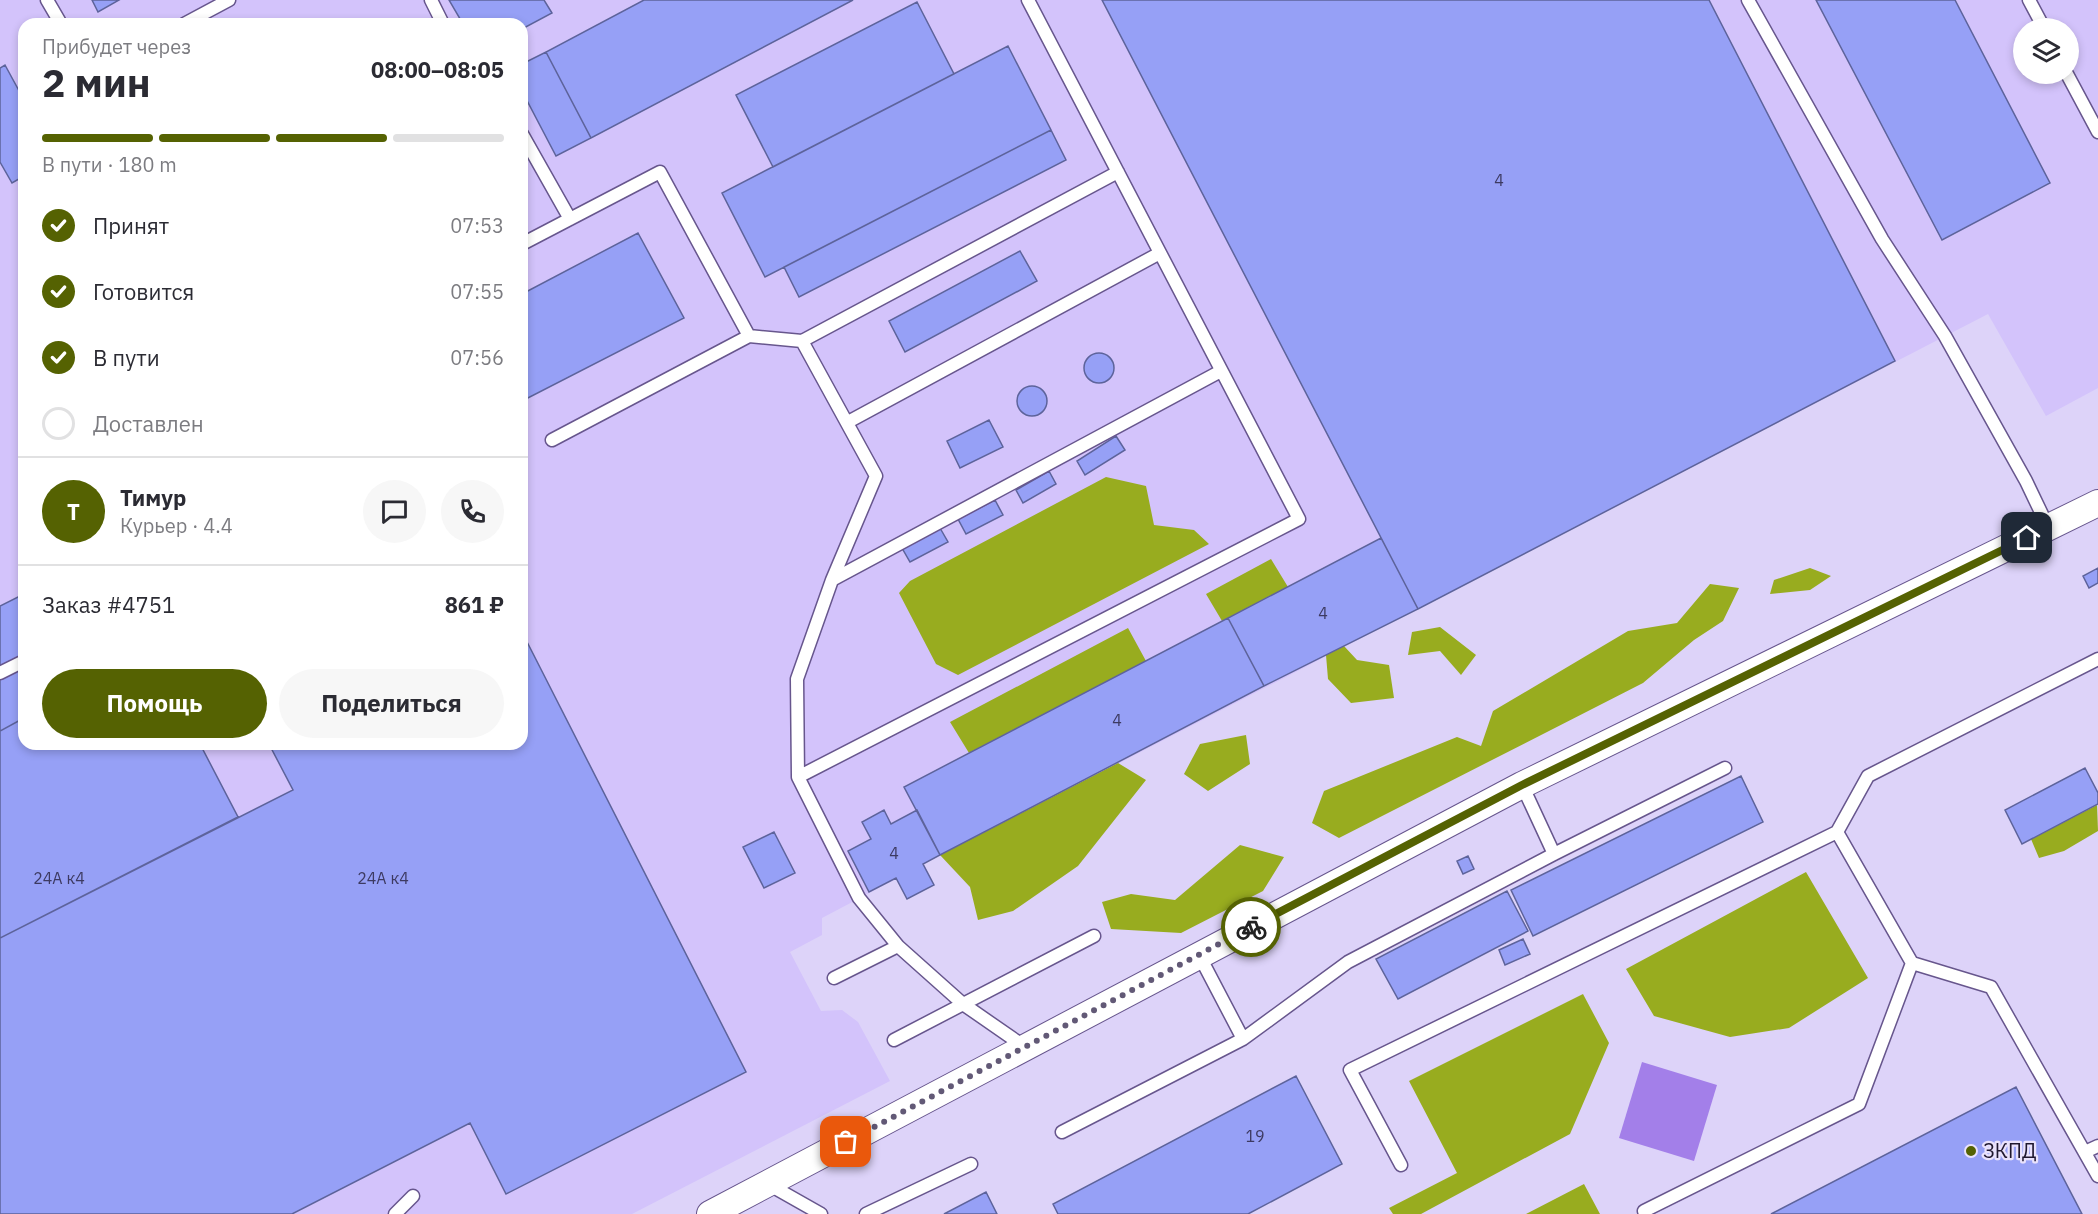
<!DOCTYPE html>
<html lang="ru">
<meta charset="utf-8">
<style>
:root{--surface:#fff;--page:#f7f7f7;--text:#2b2b33;--muted:#7c7c81;--line:#e1e1e2;--accent:#556202}
body{margin:0;font-family:"IBM Plex Sans",sans-serif;background:var(--page);color:var(--text);height:100vh;display:flex;flex-direction:column;font-size:22px;white-space:nowrap}
*{box-sizing:border-box;margin:0}
p{font-size:20px;color:var(--muted)}
.icon{flex:none;width:33px;height:33px;fill:none;stroke:currentColor;stroke-width:2;stroke-linecap:round;stroke-linejoin:round}
.map{position:relative;flex:1;overflow:hidden}
.drawer{position:absolute;left:18px;top:18px;width:510px;height:732px;display:flex;flex-direction:column;background:var(--surface);border-radius:18px;box-shadow:0 3px 9px #0003}
.drawer>*{flex:none}
.fabs{position:absolute;left:2013px;top:18px;display:grid;gap:12px}
.fabs a{display:grid;place-items:center;width:66px;height:66px;border-radius:50%;background:var(--surface);box-shadow:0 3px 9px #0003;font-size:30px}
.pin{position:absolute;display:grid;place-items:center;width:51px;height:51px;color:#fff;margin:-26px;border-radius:12px;box-shadow:0 3px 9px #0006}
.courier{position:absolute;display:grid;place-items:center;width:60px;height:60px;margin:-30px;border:4px solid #556202;border-radius:50%;background:#fff;color:#222;box-shadow:0 2px 8px #0007}
.head em{font-style:normal;font-weight:700}
.head div{display:flex;flex-direction:column-reverse}
.head{display:flex;align-items:center;justify-content:space-between;height:102px;padding:0 24px}
h1{font-size:39px;font-weight:700;line-height:45px}
.bar{display:grid;grid-template-columns:repeat(4,1fr);gap:9px 6px;align-content:center;height:72px;padding:0 24px}
.bar i{height:8px;border-radius:4px;background:var(--line)}
.bar .on{background:var(--accent)}
.bar p{grid-column:span 4}
.line{display:flex;align-items:center;gap:15px;padding:0 24px;border-top:2px solid var(--line)}
.line div{flex:1}
.round{display:grid;place-items:center;flex:none;width:63px;height:63px;border-radius:32px;background:var(--page)}
ol{padding:0 24px;list-style:none}
li{display:flex;align-items:center;gap:18px;height:66px}
li p{margin-inline-start:auto}
li .icon{padding:6px;border-radius:50%;background:var(--accent);color:#fff;stroke-width:4}
li:last-child{color:var(--muted)}
li i{width:33px;height:33px;border:3px solid var(--line);border-radius:50%}
.action{display:flex;gap:12px;margin-top:auto;padding:12px 24px}
.action a{flex:1;height:69px;border-radius:36px;background:var(--accent);color:#fff;font-size:24px;font-weight:700;line-height:69px;text-align:center}
.action a+a{background:var(--page);color:var(--text)}
.map>svg:first-child{display:block}
.built{fill:#d3c3fb;fill-rule:evenodd}
.forest{fill:#98ac1f}
.water{fill:#a37fe9}
.building{fill:#96a0f6;stroke:#5d639b;stroke-width:1.5}
.lines{fill:none;stroke-linecap:round;stroke-linejoin:round}
.service-casing{stroke:#67568d;stroke-width:15}
.minor-casing{stroke:#67568d;stroke-width:28}
.service{stroke:#fff;stroke-width:12}
.minor{stroke:#fff;stroke-width:26}
.done{stroke:#625976;stroke-width:6;stroke-dasharray:0 10.8}
.route{stroke:#556202;stroke-width:8}
.poi-dot{fill:#556202;stroke:#e9e2fc;stroke-width:2}
.labels{text-anchor:middle;stroke-width:4.5;stroke-linejoin:round;paint-order:stroke}
.number-label{font-size:16px;fill:#3d3a61}
.poi-label{font-size:20px;fill:#1f182f;stroke:#e9e2fc;text-anchor:start}
</style>
<div class="map">
<svg width="2098" height="1214" viewBox="0 0 2098 1214">
<rect width="100%" height="100%" fill="#ddd3f9"/>
<path class="built" d="M0,0H2098V388L2046,416L1988,314L924,864L934,885L907,899L896,879L822,918V935L790,952L821,1011L842,1010L858,1022L890,1081L632,1214H0ZM24,24H522V744H24ZM2024,28H2068V74H2024Z"/>
<path class="forest" d="M1106,477L1146,486L1154,525L1194,530L1209,544L958,675L936,664L899,593L910,581Z
M1271,559L1288,587L1222,621L1206,594Z
M1810,568L1831,576L1810,590L1770,594L1774,580Z
M1710,584L1739,588L1723,621L1694,640L1643,683L1339,838L1312,823L1324,791L1457,737L1481,746L1493,711L1628,631L1677,623Z
M1440,627L1476,655L1461,675L1440,651L1408,655L1412,632Z
M1128,628L1146,661L969,753L950,722Z
M1344,646L1357,660L1389,665L1394,698L1351,703L1328,679L1326,655Z
M1246,735L1250,764L1208,791L1184,774L1200,744Z
M1118,763L1146,780L1078,866L1013,911L978,920L970,887L940,855Z
M2097,805L2098,831L2064,851L2039,858L2031,839Z
M1240,845L1284,857L1263,891L1181,933L1111,929L1102,902L1131,894L1175,900Z
M1806,872L1868,978L1789,1028L1730,1037L1654,1016L1626,969Z
M1583,994L1609,1043L1570,1134L1421,1214H1393L1389,1208L1457,1173L1409,1081Z
M1584,1184L1600,1214H1526Z"/>
<path class="water" d="M1642,1062L1717,1085L1694,1161L1619,1138Z"/>
<path class="building" d="M92,0H119L98,12Z
M449,0H544L552,13L522,29V24H463Z
M644,0H853L591,138L546,52Z
M1102,0H1709L1895,361L1418,609Z
M1816,0H1955L2050,183L1942,240Z
M917,2L954,74L773,167L736,95Z
M1008,46L1051,130L765,277L722,193Z
M546,52L591,138L556,156L522,91V64Z
M5,65L24,100V176L12,183L0,162V68Z
M1051,130L1066,160L799,297L784,267Z
M638,233L684,318L522,401V294Z
M1020,251L1037,281L905,352L889,321Z
M1084 368a15 15 0 1 1 30 0a15 15 0 1 1-30 0Z
M1017 401a15 15 0 1 1 30 0a15 15 0 1 1-30 0Z
M989,420L1003,447L960,468L947,441Z
M1116,436L1125,450L1085,475L1077,461Z
M1049,471L1056,484L1023,503L1016,490Z
M995,500L1003,515L966,534L958,519Z
M940,528L948,542L910,562L902,548Z
M1381,538L1418,609L1264,686L1228,618Z
M2098,568V583L2089,588L2083,576Z
M24,594V718L0,731V606Z
M1228,618L1264,686L940,855L904,787Z
M522,632L746,1072L506,1194L470,1123L292,1214H0V938L293,790L269,744H522Z
M24,718V744H200L238,817L0,938V731Z
M2085,768L2098,793V804L2022,844L2005,810Z
M1741,776L1763,822L1533,936L1511,890Z
M884,810L891,824L917,810L940,855L923,864L934,885L907,899L896,878L869,892L848,851L871,839L862,822Z
M774,832L795,873L764,888L743,847Z
M1468,856L1474,869L1463,874L1457,861Z
M1507,891L1528,931L1398,999L1376,959Z
M1523,939L1530,954L1505,965L1499,950Z
M1296,1076L1342,1164L1248,1214H1058L1053,1204Z
M2016,1087L2082,1214H1771Z
M986,1192L997,1214H944Z"/>
<g class="lines">
<g class="service-casing">
<path id="service" d="M47,0L61,24
M431,0L443,24
M1748,0L1882,239L1945,336L2026,481L2048,527
M2029,0L2044,28
M184,24L229,0
M2067,74L2098,132
M522,134L570,219
M522,244L660,172L749,336L802,341L876,476L832,580L797,679L798,777L859,898L898,946L963,1004L1025,1047
M802,341L1118,172
M848,422L1160,253
M552,440L749,336
M832,580L1221,371
M2098,659L1868,776L1837,832L1912,963L1991,987L2098,1176
M0,673L24,661
M798,777L1299,519L1028,0
M1522,785L1554,854
M1199,955L1243,1039
M834,978L898,946
M894,1040L1094,936
M1062,1132L1243,1039L1348,962L1554,854L1725,768
M2085,1152L2098,1146
M1401,1165L1350,1070L1837,832
M768,1184L821,1214
M1644,1211L1859,1104L1912,963
M395,1214L413,1196
M866,1214L971,1164"/>
</g>
<g class="minor-casing">
<path id="minor" d="M710,1214L1522,785L2098,503"/>
</g>
<use href="#service" class="service"/>
<use href="#minor" class="minor"/>
</g>
<g class="lines">
<path class="done" d="M846,1142L1251,927"/>
<path class="route" d="M1251,927L1522,785L2027,538"/>
</g>
<circle class="poi-dot" cx="1971" cy="1151" r="6"/>
<g class="labels">
<g class="number-label">
<text x="1499" y="186">4</text>
<text x="1323" y="619">4</text>
<text x="1117" y="726">4</text>
<text x="894" y="859">4</text>
<text x="59" y="884">24А к4</text>
<text x="383" y="884">24А к4</text>
<text x="1255" y="1142">19</text>
</g>
<g class="poi-label">
<text x="1983" y="1158">ЗКПД</text>
</g>
</g>
</svg>
<div class="fabs">
<a><svg class="icon" aria-label="layers" viewBox="0 0 24 24"><path d="M12 4l9 5-9 5-9-5zM3 14l9 5 9-5"/></svg></a>
</div>
<div class="pin" style="left:846px;top:1142px;background:#ea580c"><svg class="icon" aria-label="bag" viewBox="0 0 24 24"><path d="M5 8h14l-1 12H6zM9 8a3 3 0 0 1 6 0"/></svg></div>
<div class="pin" style="left:2027px;top:538px;background:#1f2937"><svg class="icon" aria-label="home" viewBox="0 0 24 24"><path d="M3 11l9-7 9 7M6 9v11h12V9"/></svg></div>
<div class="courier" style="left:1251px;top:927px"><svg class="icon" aria-label="bike" viewBox="0 0 24 24"><circle cx="6" cy="16" r="4"/><circle cx="18" cy="16" r="4"/><path d="M6 16l4-8h5l3 8M10 8l3 8H6M13 5h3"/></svg></div>
<section class="drawer">
<div class="head"><div><h1>2 мин</h1><p>Прибудет через</p></div><em>08:00–08:05</em></div>
<div class="bar"><i class="on"></i><i class="on"></i><i class="on"></i><i></i><p>В пути · 180 m</p></div>
<ol>
<li><svg class="icon" aria-label="check" viewBox="0 0 24 24"><path d="M5 12l5 5 9-10"/></svg>Принят<p>07:53</p></li>
<li><svg class="icon" aria-label="check" viewBox="0 0 24 24"><path d="M5 12l5 5 9-10"/></svg>Готовится<p>07:55</p></li>
<li><svg class="icon" aria-label="check" viewBox="0 0 24 24"><path d="M5 12l5 5 9-10"/></svg>В пути<p>07:56</p></li>
<li><i></i>Доставлен</li>
</ol>
<div class="line" style="height:108px"><b class="round" style="background:var(--accent);color:#fff">Т</b><div><b>Тимур</b><p>Курьер · 4.4</p></div><a class="round"><svg class="icon" aria-label="chat" viewBox="0 0 24 24"><path d="M4 5h16v11H9l-5 4z"/></svg></a><a class="round"><svg class="icon" aria-label="phone" viewBox="0 0 24 24"><path d="M5 4h4l2 5-3 2q2 4 5 5l2-3 5 2v4C11 20 4 13 5 4z"/></svg></a></div>
<div class="line" style="height:78px"><div>Заказ #4751</div><b>861 ₽</b></div>
<div class="action"><a>Помощь</a><a>Поделиться</a></div>
</section>
</div>
